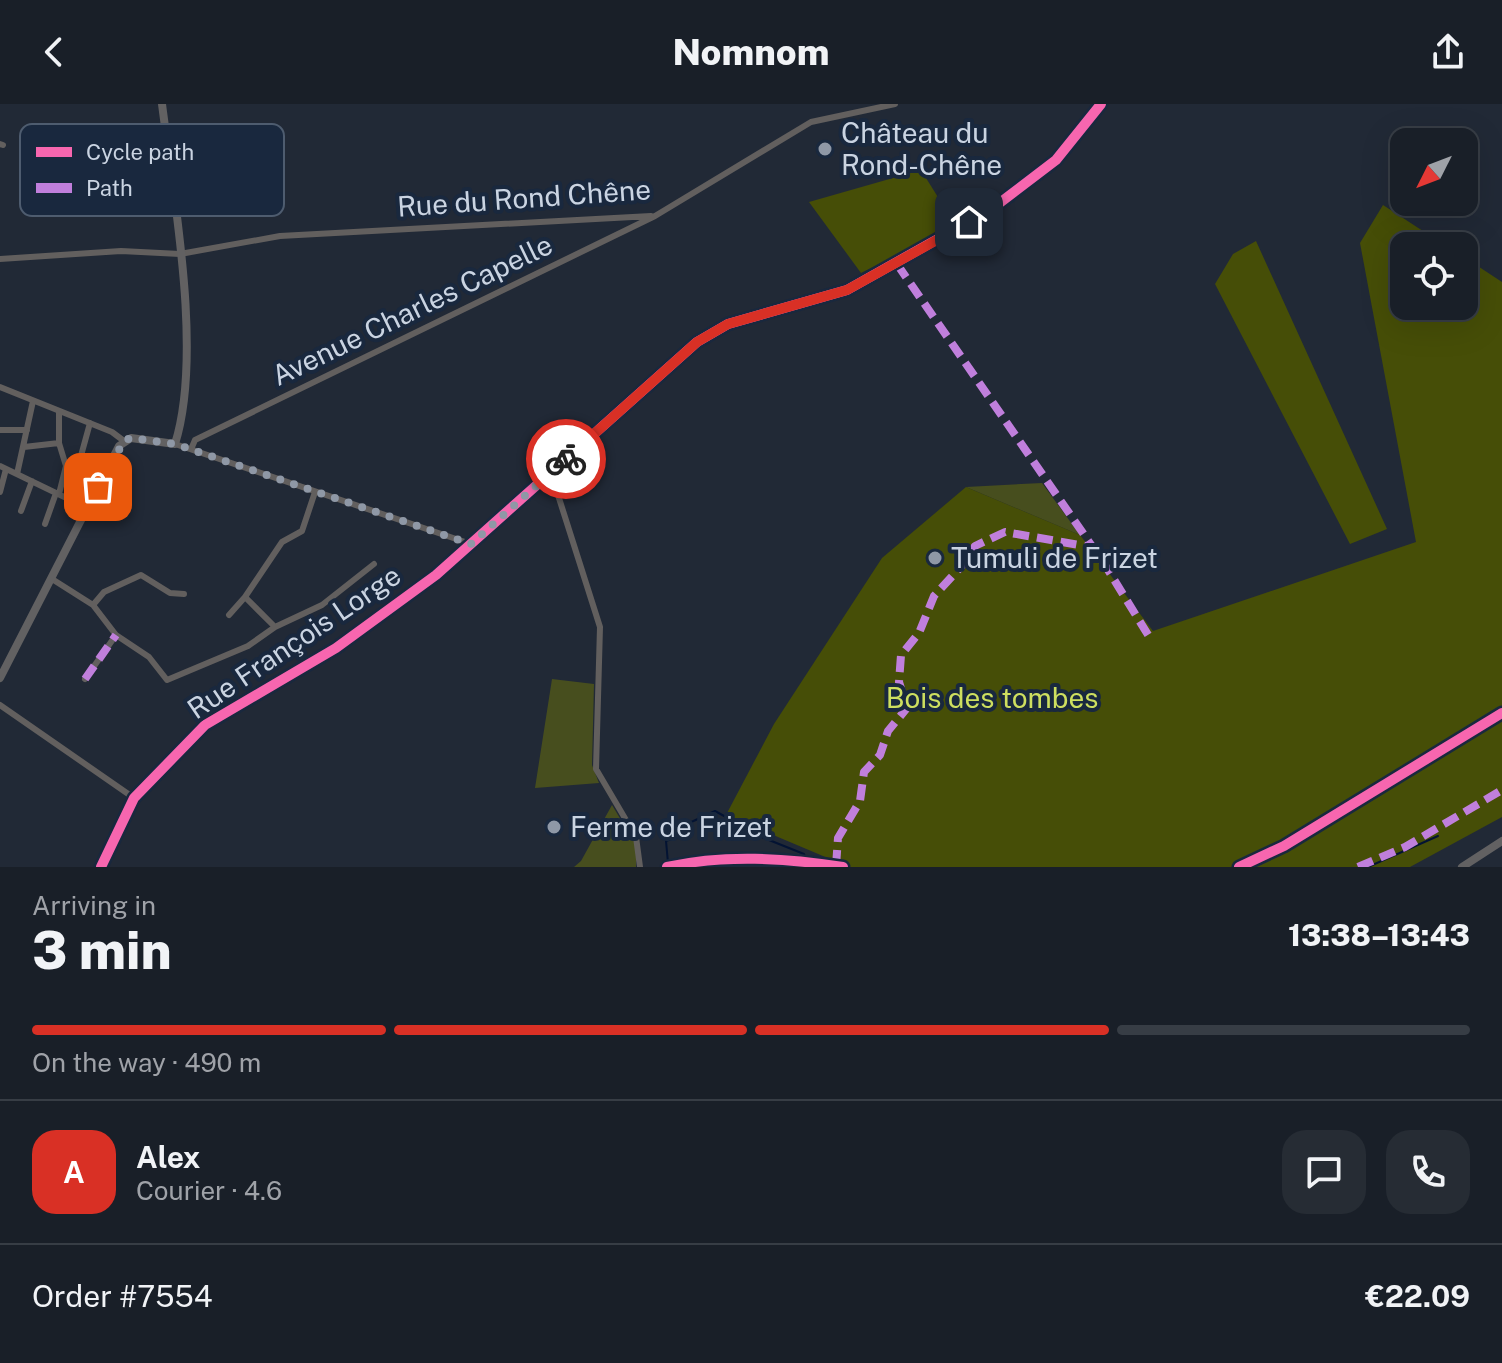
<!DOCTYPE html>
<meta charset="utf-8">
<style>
:root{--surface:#191f28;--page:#262c34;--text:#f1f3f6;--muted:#9fa2a8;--line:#373d45;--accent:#d93025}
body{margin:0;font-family:"Public Sans",sans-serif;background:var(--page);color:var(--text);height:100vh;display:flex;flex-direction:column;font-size:30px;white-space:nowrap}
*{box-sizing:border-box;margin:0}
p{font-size:26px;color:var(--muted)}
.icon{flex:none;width:44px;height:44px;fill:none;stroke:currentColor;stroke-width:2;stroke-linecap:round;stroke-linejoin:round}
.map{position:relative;height:763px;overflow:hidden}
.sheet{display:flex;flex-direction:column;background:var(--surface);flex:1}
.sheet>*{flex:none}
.needle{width:52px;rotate:228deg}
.controls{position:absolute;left:1390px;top:24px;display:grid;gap:16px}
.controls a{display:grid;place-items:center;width:88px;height:88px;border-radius:16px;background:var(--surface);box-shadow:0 8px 32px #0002,0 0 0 2px var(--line);font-size:40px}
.pin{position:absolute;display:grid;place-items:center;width:68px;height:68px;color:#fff;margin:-34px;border-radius:16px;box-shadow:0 4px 12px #0006}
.courier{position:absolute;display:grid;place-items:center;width:80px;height:80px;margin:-40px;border:6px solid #d93025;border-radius:50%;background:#fff;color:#222;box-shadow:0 2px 10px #0007}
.head em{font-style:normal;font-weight:800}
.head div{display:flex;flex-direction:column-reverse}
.head{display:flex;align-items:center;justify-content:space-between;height:136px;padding:0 32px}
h1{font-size:52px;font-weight:800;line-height:60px}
.bar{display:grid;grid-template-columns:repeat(4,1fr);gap:12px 8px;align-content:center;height:96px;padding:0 32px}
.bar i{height:10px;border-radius:6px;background:var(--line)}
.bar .on{background:var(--accent)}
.bar p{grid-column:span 4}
.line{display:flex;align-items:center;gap:20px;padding:0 32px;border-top:2px solid var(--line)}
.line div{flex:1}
.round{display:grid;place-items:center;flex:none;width:84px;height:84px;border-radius:24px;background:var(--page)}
header{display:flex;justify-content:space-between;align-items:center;height:104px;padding:0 32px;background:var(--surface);font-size:36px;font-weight:800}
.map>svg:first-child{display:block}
.green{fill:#474e1e}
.forest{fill:#464e07}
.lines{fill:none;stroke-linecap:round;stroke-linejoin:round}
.stream{stroke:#031333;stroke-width:2}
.street{stroke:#625f5e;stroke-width:6}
.secondary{stroke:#626162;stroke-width:8}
.quiet{stroke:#c07fdc;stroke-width:8;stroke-dasharray:16 8;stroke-linecap:butt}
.cycleway-casing{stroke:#19283e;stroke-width:15}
.cycleway{stroke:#f766af;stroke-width:10}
.done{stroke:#8f98a6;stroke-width:8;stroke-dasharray:0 14.4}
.route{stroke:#d93025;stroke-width:10}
.poi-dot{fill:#8f98a6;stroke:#19283e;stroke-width:3}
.labels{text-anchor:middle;stroke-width:8;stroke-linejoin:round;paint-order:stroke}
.poi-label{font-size:28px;fill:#cad4e2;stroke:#19283e;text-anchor:start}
.street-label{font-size:28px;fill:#cad4e2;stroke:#19283e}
.park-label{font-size:28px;fill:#cedf5f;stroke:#19283e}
.key{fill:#19283e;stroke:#4e5c6f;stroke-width:2}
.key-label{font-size:22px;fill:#cad4e2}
</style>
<header><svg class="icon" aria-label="back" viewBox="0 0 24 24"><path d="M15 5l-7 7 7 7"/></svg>Nomnom<svg class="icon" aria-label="share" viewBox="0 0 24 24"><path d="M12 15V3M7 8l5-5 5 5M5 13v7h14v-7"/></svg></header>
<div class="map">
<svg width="1502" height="763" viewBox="0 0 1502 763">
<rect width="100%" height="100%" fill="#212936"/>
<path class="green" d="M1042,379L1080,431L966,383Z
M552,575L594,580L592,661L599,679L535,684Z
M612,701L636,741V763H574L581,757Z"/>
<path class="forest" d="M921,66L956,122L861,169L809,98Z
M1383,101L1446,142H1404V202H1464V153L1502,178V713L1410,763H849L726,711L774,620L882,454L966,383L1080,431L1153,527L1416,438L1360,139Z
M1256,137L1387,425L1350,440L1215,180L1233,150Z"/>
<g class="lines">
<path class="stream" d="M668,759L666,737L679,732L687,720L715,707L764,734L804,750L807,758
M808,760L810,763
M1368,763L1438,732"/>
<path class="street" d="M0,40L3,41
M0,155L121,147L180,150L280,132L651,112
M0,283L112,328L124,337
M0,326H27
M175,340L471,440
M24,343L59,339
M192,343L195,336L655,112L811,18L895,0
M0,362L87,404
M66,362L79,359L90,319
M551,369L600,523L596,665L636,733L640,763
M17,370L33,297
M0,388L6,365
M59,390L66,362L59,339V307
M21,407L32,377
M45,420L56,389
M52,475L93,501L116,531L149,553L167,576L248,542L275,523L245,493L282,438L302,427L315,388
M93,501L104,488L141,471L170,489L184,490
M229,511L245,493
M275,523L322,501L374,460
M85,575L116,531
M0,601L134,694
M709,763H715"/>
<path class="secondary" d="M0,574L119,342L131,334L175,340C203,251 174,95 162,0
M101,763L134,694L205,621L336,544L436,471L697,238L728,220L847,186L993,104L1056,56L1101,0
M1462,763L1502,737"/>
<path class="quiet" d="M897,160L1105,461L1150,534
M85,575L116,531
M836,762L838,734L860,697L864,668L880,651L888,627L907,604L899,578L901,551L919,529L934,492L968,455L975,442L1005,428L1091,443
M1358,763L1405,743L1502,686"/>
<g class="cycleway-casing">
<path id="cycleway" d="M101,763L134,694L205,621L336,544L436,471L697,238L728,220L847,186L993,104L1056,56L1101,0
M667,763C725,750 785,754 843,763
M1239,763L1284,742L1502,609"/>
</g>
<use href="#cycleway" class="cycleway"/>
</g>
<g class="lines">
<path class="done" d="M98,383L124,337L131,334L175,340L471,440L566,355"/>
<path class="route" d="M566,355L697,238L728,220L847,186L969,118"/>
</g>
<g class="poi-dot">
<circle cx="825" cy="45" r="8"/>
<circle cx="935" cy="454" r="8"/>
<circle cx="554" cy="723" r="8"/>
</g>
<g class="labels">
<g class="poi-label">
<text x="841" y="39">Château du<tspan x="841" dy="32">Rond-Chêne</tspan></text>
<text x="951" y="464">Tumuli de Frizet</text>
<text x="570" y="733">Ferme de Frizet</text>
</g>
<g class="street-label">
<text transform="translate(524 94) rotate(-4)" y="10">Rue du Rond Chêne</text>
<text transform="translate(412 206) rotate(-26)" y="10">Avenue Charles Capelle</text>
<text transform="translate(294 538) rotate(-34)" y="10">Rue François Lorge</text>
</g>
<g class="park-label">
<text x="992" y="604">Bois des tombes</text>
</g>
</g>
<rect x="20" y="20" width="264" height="92" rx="12" class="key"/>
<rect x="36" y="43" width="36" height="10" fill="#f766af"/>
<rect x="36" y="79" width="36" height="10" fill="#c07fdc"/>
<g class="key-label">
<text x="86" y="56">Cycle path</text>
<text x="86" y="92">Path</text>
</g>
</svg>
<div class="controls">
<a><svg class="needle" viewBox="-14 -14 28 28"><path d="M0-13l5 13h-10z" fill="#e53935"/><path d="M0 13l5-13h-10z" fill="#9fa2a8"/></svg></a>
<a><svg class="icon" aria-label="locate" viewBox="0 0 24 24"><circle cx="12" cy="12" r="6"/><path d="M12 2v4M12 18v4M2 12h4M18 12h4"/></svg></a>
</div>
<div class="pin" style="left:98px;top:383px;background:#ea580c"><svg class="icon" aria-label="bag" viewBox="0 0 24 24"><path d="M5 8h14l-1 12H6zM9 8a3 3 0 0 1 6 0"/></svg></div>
<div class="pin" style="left:969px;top:118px;background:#1f2937"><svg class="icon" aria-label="home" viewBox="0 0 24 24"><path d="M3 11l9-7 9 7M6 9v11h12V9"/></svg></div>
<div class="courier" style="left:566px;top:355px"><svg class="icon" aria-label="bike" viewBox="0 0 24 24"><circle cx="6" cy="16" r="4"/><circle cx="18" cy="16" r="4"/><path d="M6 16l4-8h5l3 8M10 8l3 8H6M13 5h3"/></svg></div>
</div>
<section class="sheet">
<div class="head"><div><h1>3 min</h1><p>Arriving in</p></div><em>13:38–13:43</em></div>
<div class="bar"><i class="on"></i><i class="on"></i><i class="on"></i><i></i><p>On the way · 490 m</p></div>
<div class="line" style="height:144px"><b class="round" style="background:var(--accent);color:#fff">A</b><div><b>Alex</b><p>Courier · 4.6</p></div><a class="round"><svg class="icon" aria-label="chat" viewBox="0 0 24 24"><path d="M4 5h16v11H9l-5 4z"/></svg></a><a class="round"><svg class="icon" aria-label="phone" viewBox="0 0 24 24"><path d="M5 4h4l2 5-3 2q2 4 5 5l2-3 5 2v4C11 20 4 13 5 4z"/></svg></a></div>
<div class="line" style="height:104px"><div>Order #7554</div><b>€22.09</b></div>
</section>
